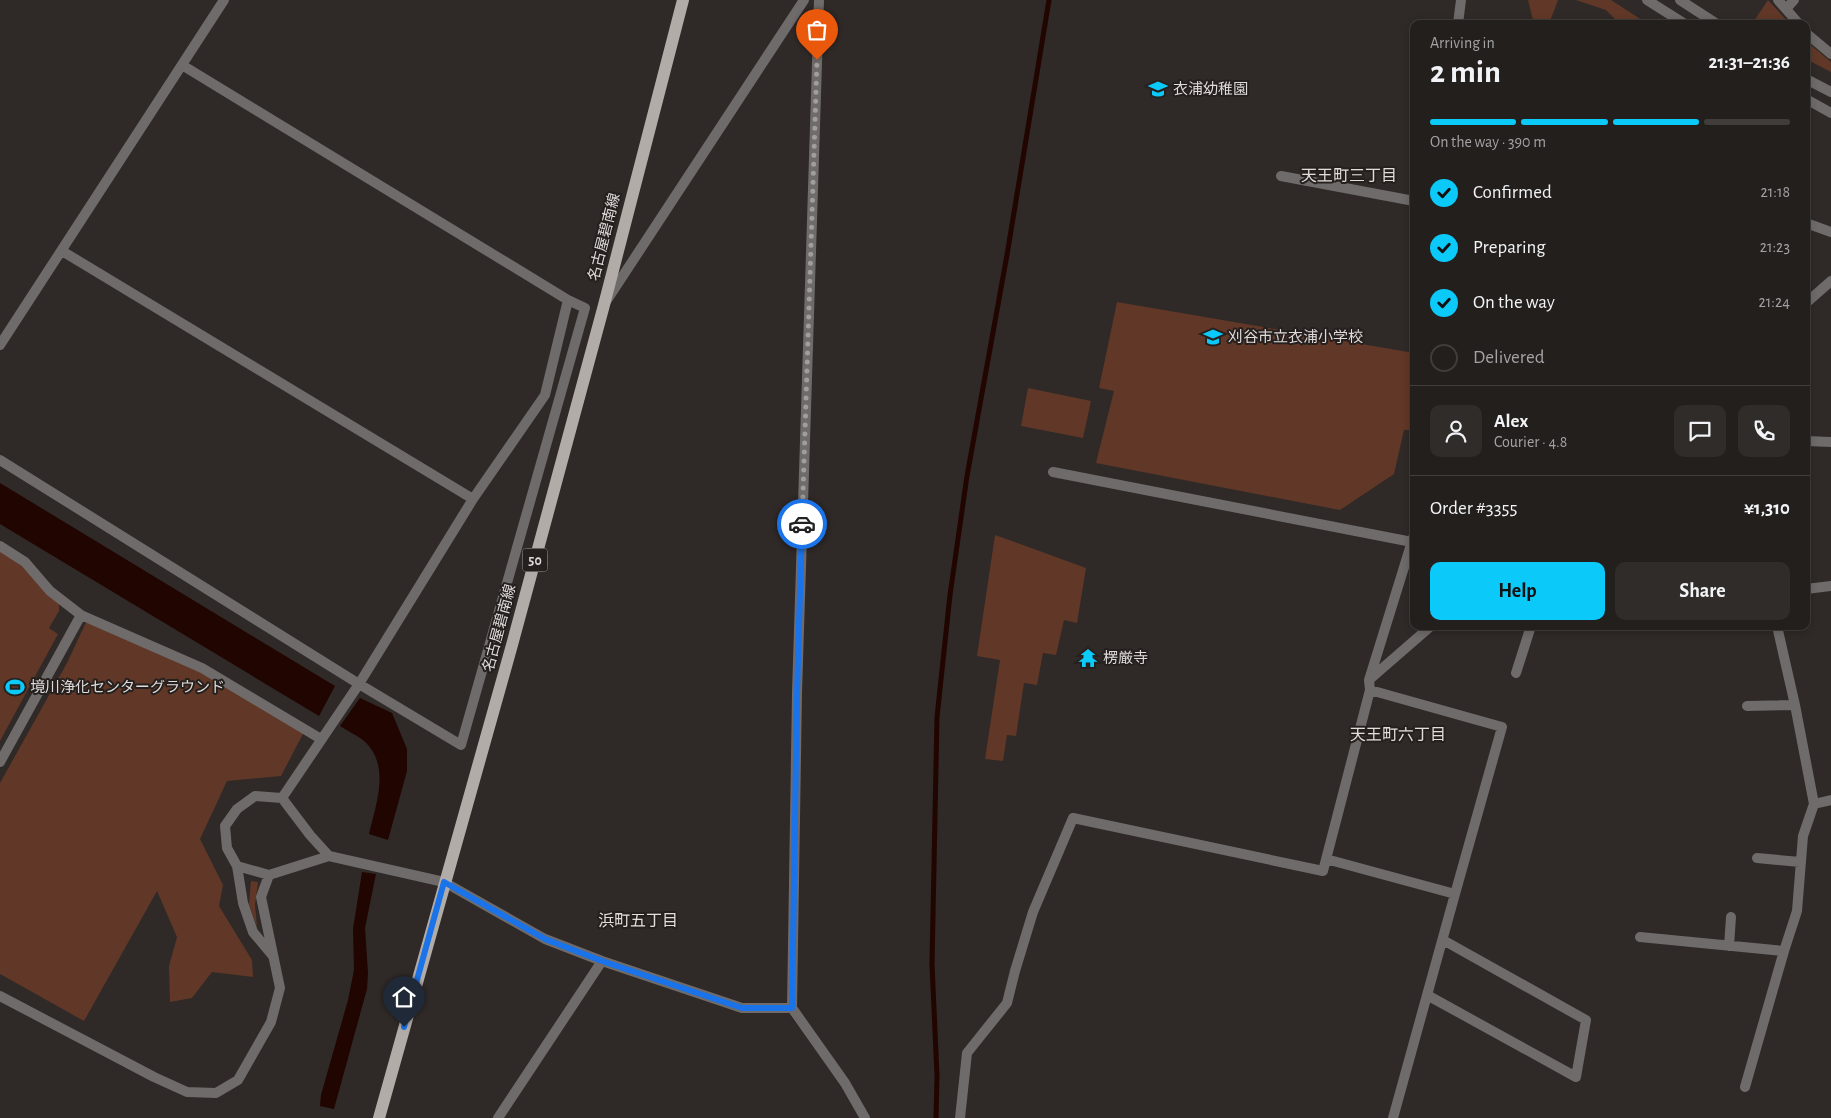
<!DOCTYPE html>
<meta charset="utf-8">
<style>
:root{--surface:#231f1d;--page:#2f2c2a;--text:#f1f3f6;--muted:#a3a2a4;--line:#403d3b;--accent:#0bcafa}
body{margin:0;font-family:"Alegreya Sans","Noto Sans JP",sans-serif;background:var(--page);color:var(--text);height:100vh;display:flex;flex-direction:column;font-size:19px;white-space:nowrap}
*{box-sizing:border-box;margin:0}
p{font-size:16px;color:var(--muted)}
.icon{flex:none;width:28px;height:28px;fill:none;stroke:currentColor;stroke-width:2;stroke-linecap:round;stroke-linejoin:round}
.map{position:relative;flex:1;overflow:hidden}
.side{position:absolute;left:1410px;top:20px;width:400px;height:610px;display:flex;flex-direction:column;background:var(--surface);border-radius:10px;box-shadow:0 2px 8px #0003,0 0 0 1px var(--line)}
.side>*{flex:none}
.pin{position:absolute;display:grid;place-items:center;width:42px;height:42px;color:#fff;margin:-51px -21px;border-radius:50% 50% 50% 0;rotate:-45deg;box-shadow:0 0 5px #0007}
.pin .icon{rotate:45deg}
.courier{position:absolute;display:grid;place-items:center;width:50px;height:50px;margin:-25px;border:4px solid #1a73e8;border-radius:50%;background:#fff;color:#222;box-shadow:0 1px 6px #0007}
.overview em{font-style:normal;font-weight:700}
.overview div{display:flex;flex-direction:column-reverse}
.overview{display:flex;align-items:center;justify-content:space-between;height:85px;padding:0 20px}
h1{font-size:32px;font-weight:700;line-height:38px}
.bar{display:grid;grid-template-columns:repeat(4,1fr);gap:8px 5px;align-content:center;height:60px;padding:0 20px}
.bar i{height:6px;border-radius:4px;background:var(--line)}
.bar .on{background:var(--accent)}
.bar p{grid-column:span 4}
.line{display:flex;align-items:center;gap:12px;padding:0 20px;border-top:1px solid var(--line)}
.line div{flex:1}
.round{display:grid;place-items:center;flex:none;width:52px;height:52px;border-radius:10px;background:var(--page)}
ol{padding:0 20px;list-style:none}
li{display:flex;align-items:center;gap:15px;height:55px}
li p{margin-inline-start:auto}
li .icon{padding:5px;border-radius:50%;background:var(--accent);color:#111;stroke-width:4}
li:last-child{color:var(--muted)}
li i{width:28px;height:28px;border:2px solid var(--line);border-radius:50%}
.primary-button{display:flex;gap:10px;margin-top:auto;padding:10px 20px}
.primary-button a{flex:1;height:58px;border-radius:10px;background:var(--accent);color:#111;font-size:20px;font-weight:700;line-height:58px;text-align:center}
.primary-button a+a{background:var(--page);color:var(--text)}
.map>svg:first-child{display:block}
.green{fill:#613827}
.water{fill:#210500}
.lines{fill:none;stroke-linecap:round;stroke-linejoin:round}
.stream{stroke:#210500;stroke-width:5}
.minor{stroke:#6e6b6a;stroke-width:10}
.tertiary{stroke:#6e6b6a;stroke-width:10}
.primary{stroke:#b2aca9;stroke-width:12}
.done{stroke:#a19d9b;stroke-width:5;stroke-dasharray:0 9}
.route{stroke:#1a73e8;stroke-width:6}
.labels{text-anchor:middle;stroke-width:4;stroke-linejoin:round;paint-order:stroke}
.shield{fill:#25201e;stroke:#a7a3a2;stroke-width:1}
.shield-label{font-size:14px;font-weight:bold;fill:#dfdbda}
.poi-label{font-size:15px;fill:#dfdbda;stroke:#25201e;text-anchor:start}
.street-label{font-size:15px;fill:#dfdbda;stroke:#25201e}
.neighbourhood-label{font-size:16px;fill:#e3dcd9;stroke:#25201e}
</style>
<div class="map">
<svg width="1831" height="1118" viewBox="0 0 1831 1118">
<rect width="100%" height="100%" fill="#2f2927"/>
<path class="green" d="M1528,0H1558L1549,24H1534Z
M1576,0H1611L1648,24H1620L1606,10Z
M1768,0L1790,24H1752Z
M1806,41L1831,62V72L1806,59Z
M1117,302L1414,353V430H1404L1394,474L1340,510L1096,463L1114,391L1099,388Z
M1028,388L1091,401L1083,438L1021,426Z
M995,535L1086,568L1077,623L1064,620L1056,655L1043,653L1037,685L1024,683L1016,736L1007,735L1003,761L985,759L1000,660L977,656Z
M0,546L59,598V611L49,628L58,634L0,741Z
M88,618L202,668L305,730L281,776L227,781L200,839L223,885L219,906L252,960L253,977L212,972L192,998L170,1002L169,966L177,937L157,891L84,1021L0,974V783L67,663Z
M251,881L258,882L255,905L257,927L249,904Z"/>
<path class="water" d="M0,483L335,686L319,716L0,524Z
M360,698L392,713L407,749V771L388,840L369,834C376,804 391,765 364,741C357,735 347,731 340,726Z
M362,872L376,874L365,928L368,973L367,989L334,1109L320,1106L321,1095L348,1000L354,970L353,929Z"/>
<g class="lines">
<path class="stream" d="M936,1118L937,1076L932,964L937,717L950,595L967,476L1007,255L1049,0"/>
<path class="minor" d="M819,0L797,693L792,1008L845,1083L865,1118
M1778,0L1799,24
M1786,9L1794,0
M1458,24L1461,0
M1806,33L1831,54
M1281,176L1414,201
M1806,223L1831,232
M62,251L473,499
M568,300L545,395L473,499L359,684L282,798L255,796L237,809L225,826L227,848L237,866L269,875L329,856L444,882L545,939L602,961L742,1008H792
M607,300L804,0
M1806,303L1831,281
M0,345L224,0
M1806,441L1831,442
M0,460L359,684L461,745L585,308L568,300L182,65
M1053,472L1412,542
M0,546L25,562L50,591L81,615
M1806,589L1831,586
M1516,673L1531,626
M1370,679L1431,626
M1747,706L1795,705
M0,762L81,615L202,668L321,739
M282,798L310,835L329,856
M1814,804L1831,800
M1757,858L1800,862
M1326,859L1455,894L1502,727L1370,690
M237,866L243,903L253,932L273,956
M1640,937L1784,951
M1729,946L1731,917
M1427,995L1576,1077L1586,1020L1443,940
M0,996L154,1077L187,1092L216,1093L238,1080L271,1022L280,988L261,897L269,875
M1745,1087L1784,951L1797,911L1803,836L1814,804L1795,705L1777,626
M498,1118L602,961
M960,1118L967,1053L1007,1003L1015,971L1033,912L1073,818L1323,871L1370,690L1369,680L1414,535
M1393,1118L1455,894"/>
<path class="tertiary" d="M1647,0L1685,24
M1680,0L1717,24
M1806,79L1831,92
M1806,99L1831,113"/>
<path class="primary" d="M379,1118L512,645L604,305L683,0"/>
</g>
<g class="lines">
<path class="done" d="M802,524L817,60"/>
<path class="route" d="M404,1027L444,882L545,939L602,961L742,1008H792L797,693L802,524"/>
</g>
<defs>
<g id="school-bare" transform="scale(1.5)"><path d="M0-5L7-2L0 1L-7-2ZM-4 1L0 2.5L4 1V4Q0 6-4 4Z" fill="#0bcafa" stroke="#25201e" stroke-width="2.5" paint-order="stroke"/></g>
<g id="temple-bare" transform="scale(1.5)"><path d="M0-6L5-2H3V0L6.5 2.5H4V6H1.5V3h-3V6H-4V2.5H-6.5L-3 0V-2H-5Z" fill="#0bcafa" stroke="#25201e" stroke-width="2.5" paint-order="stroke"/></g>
<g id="stadium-bare" transform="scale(1.5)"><path d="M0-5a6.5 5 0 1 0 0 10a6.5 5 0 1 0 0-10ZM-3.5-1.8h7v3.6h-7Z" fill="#0bcafa" stroke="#25201e" stroke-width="2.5" paint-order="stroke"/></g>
</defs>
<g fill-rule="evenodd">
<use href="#school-bare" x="1158" y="89"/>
<use href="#school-bare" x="1213" y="337"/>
<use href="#temple-bare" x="1088" y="658"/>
<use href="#stadium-bare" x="15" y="687"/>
</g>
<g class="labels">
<rect class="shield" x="522.5" y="548.5" width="25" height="23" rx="4"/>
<g class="shield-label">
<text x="535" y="565">50</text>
</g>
<g class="poi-label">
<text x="1173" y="94">衣浦幼稚園</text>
<text x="1228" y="342">刈谷市立衣浦小学校</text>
<text x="1103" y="663">楞厳寺</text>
<text x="30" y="692">境川浄化センターグラウンド</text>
</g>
<g class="street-label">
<text transform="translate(604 237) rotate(-76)" y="5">名古屋碧南線</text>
<text transform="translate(499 628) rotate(-75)" y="5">名古屋碧南線</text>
</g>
<g class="neighbourhood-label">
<text x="1349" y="181">天王町三丁目</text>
<text x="1398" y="740">天王町六丁目</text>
<text x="638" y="926">浜町五丁目</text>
</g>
</g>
</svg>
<div class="pin" style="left:817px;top:60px;background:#ea580c"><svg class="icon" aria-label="bag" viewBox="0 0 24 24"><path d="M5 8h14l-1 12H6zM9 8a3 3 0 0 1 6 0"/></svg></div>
<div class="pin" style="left:404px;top:1027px;background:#1f2937"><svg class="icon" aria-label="home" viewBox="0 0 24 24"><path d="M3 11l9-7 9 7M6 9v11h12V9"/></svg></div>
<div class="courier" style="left:802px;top:524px"><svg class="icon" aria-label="car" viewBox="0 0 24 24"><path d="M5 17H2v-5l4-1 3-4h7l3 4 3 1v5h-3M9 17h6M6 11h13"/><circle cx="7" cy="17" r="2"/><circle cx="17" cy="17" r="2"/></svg></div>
<section class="side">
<div class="overview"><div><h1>2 min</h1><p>Arriving in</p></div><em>21:31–21:36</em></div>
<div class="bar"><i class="on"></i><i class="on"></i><i class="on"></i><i></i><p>On the way · 390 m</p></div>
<ol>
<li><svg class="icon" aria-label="check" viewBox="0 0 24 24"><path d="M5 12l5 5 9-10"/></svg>Confirmed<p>21:18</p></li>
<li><svg class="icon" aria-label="check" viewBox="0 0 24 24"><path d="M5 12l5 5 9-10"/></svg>Preparing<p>21:23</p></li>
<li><svg class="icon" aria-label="check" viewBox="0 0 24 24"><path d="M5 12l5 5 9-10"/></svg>On the way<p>21:24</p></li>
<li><i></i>Delivered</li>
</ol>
<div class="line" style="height:90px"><a class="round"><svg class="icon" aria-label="person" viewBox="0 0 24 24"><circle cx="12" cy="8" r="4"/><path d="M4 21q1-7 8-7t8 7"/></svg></a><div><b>Alex</b><p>Courier · 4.8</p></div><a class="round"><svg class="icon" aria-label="chat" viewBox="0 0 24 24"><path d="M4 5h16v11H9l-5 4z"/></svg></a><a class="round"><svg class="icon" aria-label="phone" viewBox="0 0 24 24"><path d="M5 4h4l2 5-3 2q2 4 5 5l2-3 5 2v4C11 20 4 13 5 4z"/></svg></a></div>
<div class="line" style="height:65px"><div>Order #3355</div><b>¥1,310</b></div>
<div class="primary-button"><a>Help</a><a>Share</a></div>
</section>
</div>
